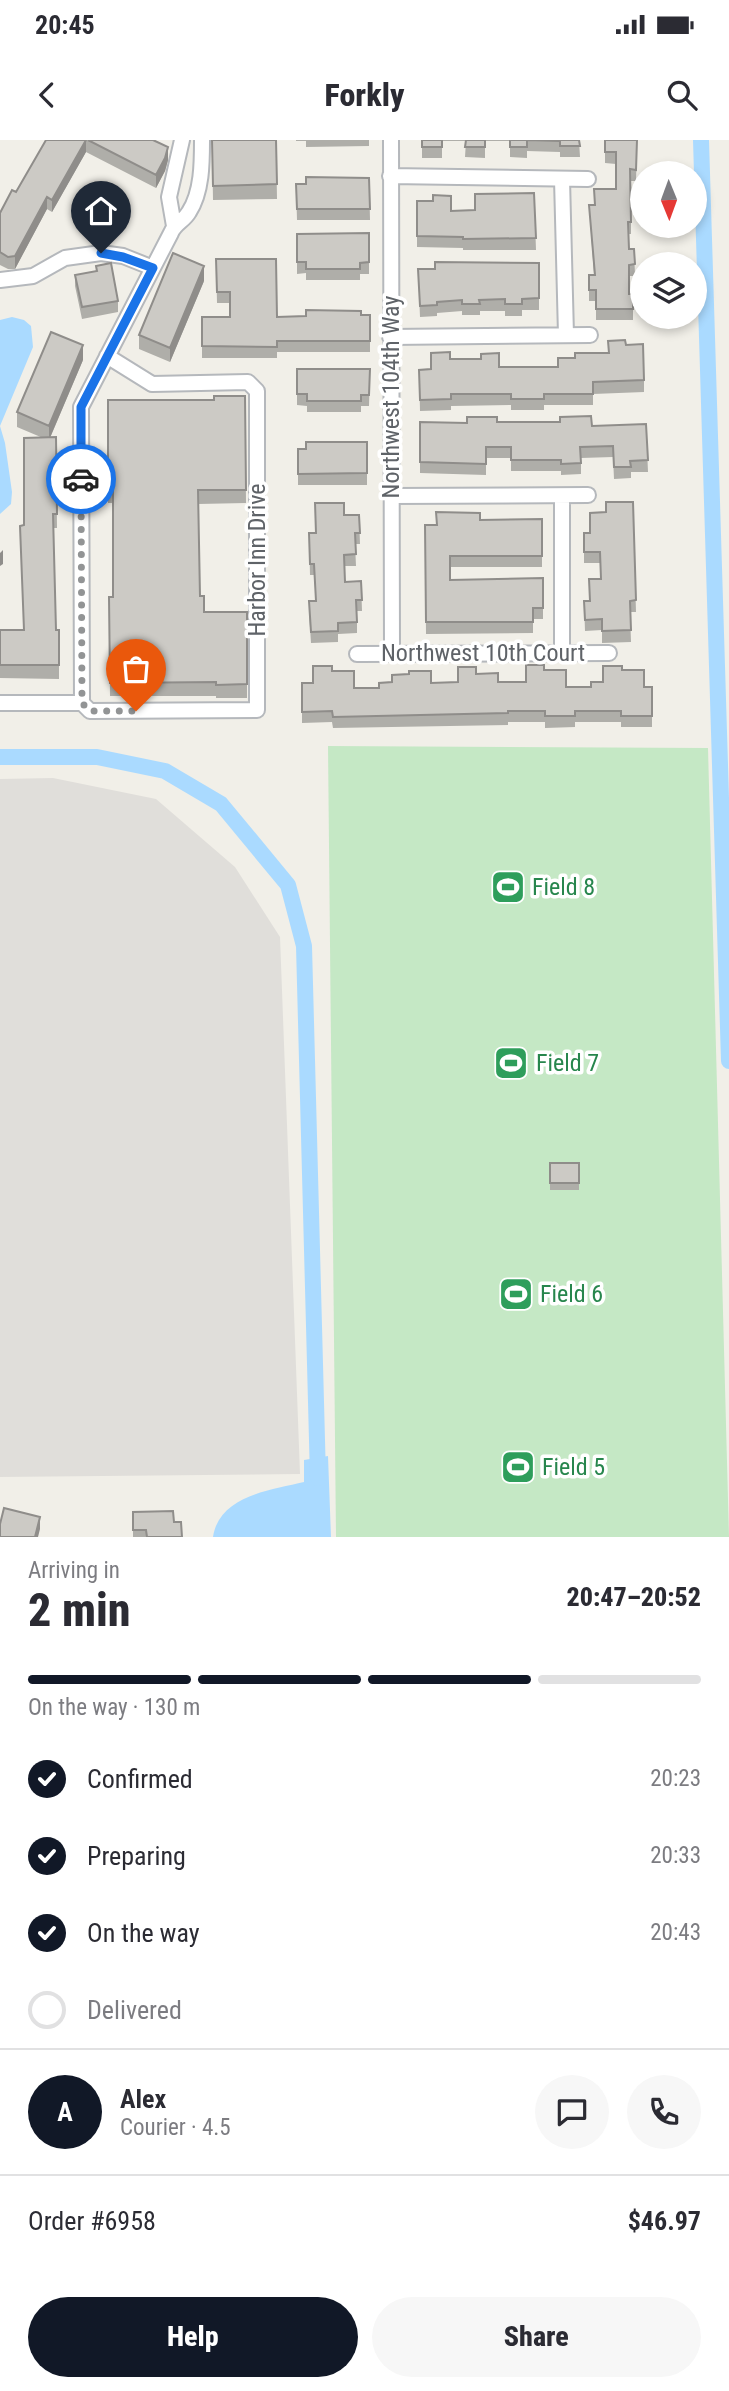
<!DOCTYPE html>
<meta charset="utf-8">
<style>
:root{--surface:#fff;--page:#f7f7f7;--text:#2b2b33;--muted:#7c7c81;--line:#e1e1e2;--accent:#111827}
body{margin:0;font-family:"Roboto Condensed",sans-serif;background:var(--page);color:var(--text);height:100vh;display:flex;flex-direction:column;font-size:26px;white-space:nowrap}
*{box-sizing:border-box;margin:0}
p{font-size:23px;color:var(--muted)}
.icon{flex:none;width:38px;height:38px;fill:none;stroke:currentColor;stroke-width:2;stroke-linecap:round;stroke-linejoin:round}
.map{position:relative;height:1397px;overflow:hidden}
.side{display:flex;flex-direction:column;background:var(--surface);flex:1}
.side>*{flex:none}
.needle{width:46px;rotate:179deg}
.controls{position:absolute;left:630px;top:21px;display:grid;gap:14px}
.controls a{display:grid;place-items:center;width:77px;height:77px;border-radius:50%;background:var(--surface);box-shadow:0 4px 10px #0003;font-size:35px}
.pin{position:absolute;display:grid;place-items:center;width:60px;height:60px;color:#fff;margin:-72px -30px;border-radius:50% 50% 50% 0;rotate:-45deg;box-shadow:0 0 7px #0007}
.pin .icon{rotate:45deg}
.courier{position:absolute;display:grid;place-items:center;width:70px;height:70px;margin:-35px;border:5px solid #1a73e8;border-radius:50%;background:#fff;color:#222;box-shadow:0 2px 9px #0007}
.overview em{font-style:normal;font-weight:800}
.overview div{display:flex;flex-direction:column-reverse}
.overview{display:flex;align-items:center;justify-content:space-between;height:119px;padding:0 28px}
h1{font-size:46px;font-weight:800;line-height:52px}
.bar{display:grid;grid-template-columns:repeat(4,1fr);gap:10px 7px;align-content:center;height:84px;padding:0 28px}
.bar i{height:9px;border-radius:5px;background:var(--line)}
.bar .on{background:var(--accent)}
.bar p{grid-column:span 4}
.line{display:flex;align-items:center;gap:18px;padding:0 28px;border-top:2px solid var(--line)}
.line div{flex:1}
.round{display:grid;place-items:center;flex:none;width:74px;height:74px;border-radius:37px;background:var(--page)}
ol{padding:0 28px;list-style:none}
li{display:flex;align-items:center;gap:21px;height:77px}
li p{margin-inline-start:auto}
li .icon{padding:7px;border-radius:50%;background:var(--accent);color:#fff;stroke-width:4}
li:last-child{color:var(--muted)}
li i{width:38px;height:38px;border:4px solid var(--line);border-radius:50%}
.primary-button{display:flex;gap:14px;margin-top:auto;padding:14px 28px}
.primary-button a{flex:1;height:80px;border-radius:42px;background:var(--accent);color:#fff;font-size:28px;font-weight:800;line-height:80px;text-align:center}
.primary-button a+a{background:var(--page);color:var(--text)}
.status{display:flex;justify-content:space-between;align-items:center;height:49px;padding:0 35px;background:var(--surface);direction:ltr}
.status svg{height:19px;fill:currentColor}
header{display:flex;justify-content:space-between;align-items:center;height:91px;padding:0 28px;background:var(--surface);font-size:32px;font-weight:800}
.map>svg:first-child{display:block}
.industrial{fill:#e0deda}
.green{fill:#c5e8c5}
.water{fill:#aadaff}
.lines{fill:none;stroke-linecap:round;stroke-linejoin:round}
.canal{stroke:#aadaff;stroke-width:16}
.street-casing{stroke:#b5b8bc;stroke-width:18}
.street{stroke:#fff;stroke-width:14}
.wall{fill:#afaea9}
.shaded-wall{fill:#8f8d8a}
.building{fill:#cccac5;stroke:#8f8d8a;stroke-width:2}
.done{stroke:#929495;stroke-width:7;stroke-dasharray:0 12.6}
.route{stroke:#1a73e8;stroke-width:9}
.labels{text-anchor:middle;stroke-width:7;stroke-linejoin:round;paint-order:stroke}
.street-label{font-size:24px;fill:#5f6368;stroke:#fff}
.leisure-label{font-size:24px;fill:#27864d;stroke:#fff;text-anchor:start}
</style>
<div class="status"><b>20:45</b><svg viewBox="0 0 49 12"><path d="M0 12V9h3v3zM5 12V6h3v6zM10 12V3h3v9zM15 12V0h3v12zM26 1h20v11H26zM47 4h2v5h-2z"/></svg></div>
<header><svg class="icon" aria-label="back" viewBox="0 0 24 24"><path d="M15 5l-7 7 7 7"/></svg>Forkly<svg class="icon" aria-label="search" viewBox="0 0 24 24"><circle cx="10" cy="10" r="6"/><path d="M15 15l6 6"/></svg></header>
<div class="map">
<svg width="729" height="1397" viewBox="0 0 729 1397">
<rect width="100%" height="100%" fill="#f1efe8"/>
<path class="industrial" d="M53,638L156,659L235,727L280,797L300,1334L0,1337V639Z"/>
<path class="green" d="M328,606L708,608L729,1397H336Z"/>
<path class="water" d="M12,177L24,180L31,186L33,207L0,286L5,303L12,352L11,364L0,374V180Z
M328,1316L331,1397H213C219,1356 270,1350 304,1342V1320Z"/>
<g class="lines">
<path class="canal" d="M701,0L729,921
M0,617H97L165,631L221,664L288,745L304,806L318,1338"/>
<g class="street-casing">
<path id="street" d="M391,0L392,513
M390,36L588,39
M562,39L566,195
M174,86L169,57L182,0
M0,140L33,136L65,118L101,113L123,116L153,128
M390,197L590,195
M107,216L152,244L248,242L257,251V570L90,571L82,563L81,267L171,93C175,83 184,81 189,72C202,52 202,23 202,0
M392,356L588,355
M562,356V513
M357,514L609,513
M0,563H82"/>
</g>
<use href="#street" class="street"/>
</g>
<path class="wall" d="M46,0H153L168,20L165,31L156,48L86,12L52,72L47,69L15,129H8L0,125V73L16,52Z
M212,0H276L277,59L213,60Z
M296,0H369V6L306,7V1H296Z
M422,0H591H579L580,17H560V12L527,11V18L510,17V1H485V18L465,17L466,1H442V18H422Z
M605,0H637L636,41H631V94H628L629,109H634L635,136H629V154H633V180H596V161H589V135H594L589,65H595L616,49V24L605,23Z
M369,38L370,80H297L296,44Z
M534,53L536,110H463V108L417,107V61H433L451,71L475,70Z
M369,93V134H360V140H306V133L297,134V94Z
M216,119L277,177L370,175V212H277V218H202V177H230V163H217Z
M539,123V170H522V176H505V171H480V175H462V171L437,173V176L420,177L418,129Z
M96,126L118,161V172L82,179L75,146V135L96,131Z
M204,141L170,222L139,209V195Z
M626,205L644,240V252L593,254V265H544V270H511V265L451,266V270L420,271L419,230L431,229L450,219L499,227H558L575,218L608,213Z
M83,220L50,298L56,297L57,388H53L56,490H59V539L0,538V490H23L24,385L43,298L17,287V272Z
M297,229H370L369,266H361V272H307V266L297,265Z
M245,256L246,363L198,364L200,456L204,472H247V558H216V556H110L109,457H113V363H108V260H214Z
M420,282H497L592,286L646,284L648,332H631V338L614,339L613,317L581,318V334L561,335V331H511V318H486V335L420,333Z
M367,302V345H298V309Z
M633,362L636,472H630L631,502L602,503V490L585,491L584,461H590L601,439L600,423H584V393H590L606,372Z
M344,375H359L360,404H355L356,426H344L345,442L361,441L362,471H357V493L338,494V502L311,503L309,472L316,461L314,435H310L309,393H316Z
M542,379V427H450V440L543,438V479H533V493L426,494L425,385H436L480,380Z
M544,530L566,547H591L603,542L622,530L644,547H652V587H621V582H575V587L545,588V582H508V585L333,588L332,582L302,583V543H313L332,531L354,548H379L431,543L458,542L476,534L498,542H526Z
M550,1023H579V1050H550Z
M133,1372L174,1382L182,1397H133Z"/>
<path class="shaded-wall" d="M86,0V12L52,72V60Z
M168,7V20L165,31L156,48V35Z
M47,57V69L15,129V116Z
M204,126V141L170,222V208Z
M83,205V220L49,300V286Z
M3,410V424L0,426V413Z
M40,1377V1389L38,1397H35Z"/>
<path class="building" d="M46,0H86L52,60L47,57L15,116L8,117L0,112V73L12,50L16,52Z
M88,0H153L168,7L165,18L156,35Z
M212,0H276L277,44L213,46Z
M422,0H442V7H422Z
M466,0H485V7H465Z
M510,0H579L580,6H560V1L527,0V7H510Z
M605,0H637L636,30L630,29L631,82H628L629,109H634L635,124L629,125V154H633V169H596V150H589V135H595L589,65H595L594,49H616V12H605Z
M306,37L369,38L370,69H297L296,44H306Z
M534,53L536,98L463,99V97L417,96V61H433V55L451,56V71L475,70V54Z
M369,93V122L360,123V129H306V122H297V94Z
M173,113L204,126L170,208L139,195Z
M216,119H276L277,177L306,176V170L361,171V175H370V201H277V207L202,206V177H230V152H217Z
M435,122L539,123V158L522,159V164H505V159L479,160L480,164H462V160L437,162V165L420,166L418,129H435Z
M111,123L118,161L82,167L75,135L97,131L96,126Z
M51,192L83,205L49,286L17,272Z
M625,200L626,205L643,204L644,240L593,242V254H544V259H511V254H451V259L420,260L419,230L431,229V213L450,212V219H481V214L499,213V227H558V218H575V213H609L608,201Z
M297,229H370L369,255H361V261H307V254H297Z
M214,256H245L246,350H198L200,456H204V472H247V544L216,545V542L110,543L109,457H113V350H108V260H214Z
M591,276L592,286L646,284L648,320L630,321L631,327H614L613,306L580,307L581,323L561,324V320H511V307H486V324L420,322V282L467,283V277H497V282H560V277Z
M56,297L57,374H53L56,490H59V525H0V490H24L20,386L24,385V298Z
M306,302H367V333L298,334V309H306Z
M606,362H633L636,460L630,461L631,490L602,491V479L585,480L584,461H590L589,439H601L600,412H584V393H590V373L606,372Z
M315,363H344V375H359L360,393H355L356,414L344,415L345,442L361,441L362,460H356L357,482L338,483V491L311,492L309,461H316L314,424H310L309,393H316Z
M436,372L480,373V380L542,379V416H450V440L543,438V468H533V482H426L425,385H437Z
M526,525H544V530H566V547H591V542H603V526H622V530H644V547H652V576H621V571H575V576H545V571H508V573L333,577L332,571L302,572V543H313V526H332V531H354V548H379V543L392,542V535L409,534V531H431V543L458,542V527H476V534L498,533V542H526Z
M550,1023H579V1043H550Z
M4,1368L40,1377L35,1397H0V1384Z
M173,1371L174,1382H181L182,1397H147L146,1390H133V1372Z"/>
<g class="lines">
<path class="done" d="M81,339L82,563L90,571H136"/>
<path class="route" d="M81,339V267L153,128L123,117L101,113"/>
</g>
<defs>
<g id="stadium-square" transform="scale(1.75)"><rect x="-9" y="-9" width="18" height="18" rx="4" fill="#2e9e5b" stroke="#fff"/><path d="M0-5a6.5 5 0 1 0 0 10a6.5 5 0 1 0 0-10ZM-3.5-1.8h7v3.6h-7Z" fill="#fff"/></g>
</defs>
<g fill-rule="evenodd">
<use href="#stadium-square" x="508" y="747"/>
<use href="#stadium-square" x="511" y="923"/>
<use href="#stadium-square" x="516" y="1154"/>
<use href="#stadium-square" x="518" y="1327"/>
</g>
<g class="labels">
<g class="street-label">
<text transform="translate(391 257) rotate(-90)" y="8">Northwest 104th Way</text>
<text transform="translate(257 420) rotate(-90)" y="8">Harbor Inn Drive</text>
<text x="483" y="521">Northwest 10th Court</text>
</g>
<g class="leisure-label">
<text x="532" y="755">Field 8</text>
<text x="536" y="931">Field 7</text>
<text x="540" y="1162">Field 6</text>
<text x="542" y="1335">Field 5</text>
</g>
</g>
</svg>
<div class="controls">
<a><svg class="needle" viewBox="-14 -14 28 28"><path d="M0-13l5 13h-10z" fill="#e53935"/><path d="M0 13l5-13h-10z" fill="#7c7c81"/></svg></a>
<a><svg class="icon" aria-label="layers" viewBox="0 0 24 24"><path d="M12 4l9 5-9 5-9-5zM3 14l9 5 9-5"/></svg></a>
</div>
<div class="pin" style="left:136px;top:571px;background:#ea580c"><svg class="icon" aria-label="bag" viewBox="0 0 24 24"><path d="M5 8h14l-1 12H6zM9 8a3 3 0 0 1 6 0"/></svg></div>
<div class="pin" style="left:101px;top:113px;background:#1f2937"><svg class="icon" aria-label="home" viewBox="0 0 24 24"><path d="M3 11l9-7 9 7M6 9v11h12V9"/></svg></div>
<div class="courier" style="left:81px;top:339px"><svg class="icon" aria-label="car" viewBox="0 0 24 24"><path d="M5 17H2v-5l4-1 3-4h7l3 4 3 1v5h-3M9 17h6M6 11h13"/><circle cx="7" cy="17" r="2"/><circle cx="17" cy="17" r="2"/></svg></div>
</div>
<section class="side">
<div class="overview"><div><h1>2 min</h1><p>Arriving in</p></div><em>20:47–20:52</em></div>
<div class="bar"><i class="on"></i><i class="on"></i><i class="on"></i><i></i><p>On the way · 130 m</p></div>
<ol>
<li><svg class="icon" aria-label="check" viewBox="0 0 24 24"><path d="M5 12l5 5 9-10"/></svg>Confirmed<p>20:23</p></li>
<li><svg class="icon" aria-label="check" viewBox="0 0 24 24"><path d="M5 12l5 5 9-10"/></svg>Preparing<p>20:33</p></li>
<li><svg class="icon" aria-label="check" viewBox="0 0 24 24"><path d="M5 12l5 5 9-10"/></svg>On the way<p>20:43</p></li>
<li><i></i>Delivered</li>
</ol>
<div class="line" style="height:126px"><b class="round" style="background:var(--accent);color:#fff">A</b><div><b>Alex</b><p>Courier · 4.5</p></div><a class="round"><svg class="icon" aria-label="chat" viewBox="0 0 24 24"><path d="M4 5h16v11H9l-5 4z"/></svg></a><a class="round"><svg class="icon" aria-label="phone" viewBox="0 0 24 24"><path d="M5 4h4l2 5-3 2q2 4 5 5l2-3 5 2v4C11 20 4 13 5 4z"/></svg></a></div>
<div class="line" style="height:91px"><div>Order #6958</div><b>$46.97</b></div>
<div class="primary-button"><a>Help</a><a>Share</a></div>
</section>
